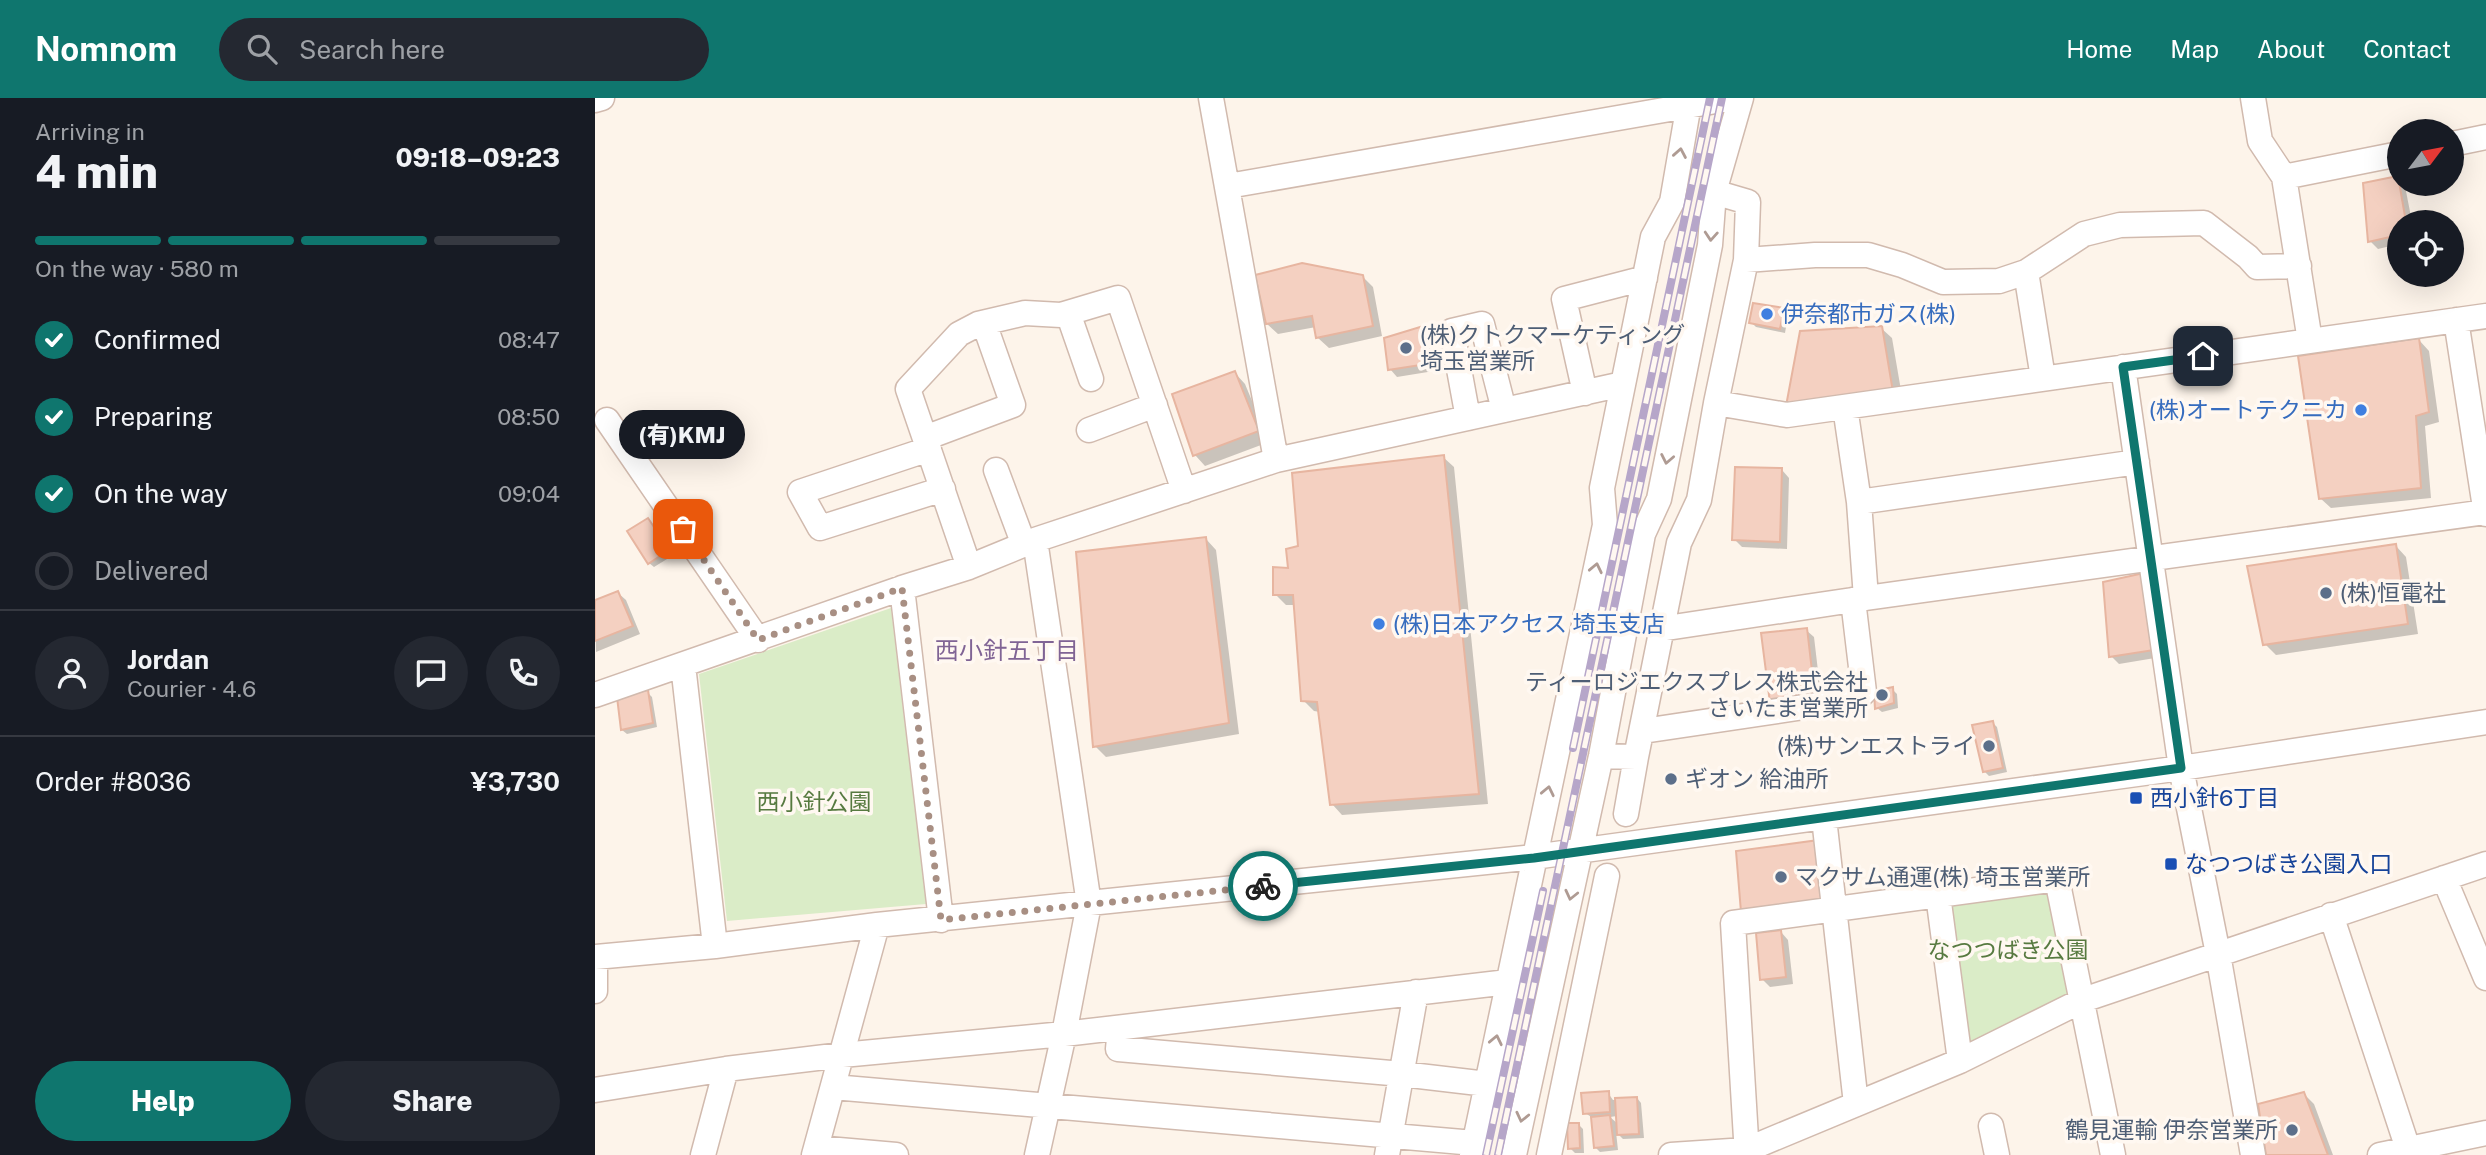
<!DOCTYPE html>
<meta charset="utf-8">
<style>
:root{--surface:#171b24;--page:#242831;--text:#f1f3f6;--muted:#9ea1a6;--line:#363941;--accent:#0f766e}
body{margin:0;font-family:"Public Sans","Noto Sans JP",sans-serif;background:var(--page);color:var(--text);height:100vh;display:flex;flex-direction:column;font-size:26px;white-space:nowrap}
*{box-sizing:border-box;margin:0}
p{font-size:23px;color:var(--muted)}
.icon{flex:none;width:38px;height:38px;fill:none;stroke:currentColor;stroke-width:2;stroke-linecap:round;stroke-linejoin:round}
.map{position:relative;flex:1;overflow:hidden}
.drawer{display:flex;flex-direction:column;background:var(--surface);width:595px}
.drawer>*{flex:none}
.needle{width:46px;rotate:58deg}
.buttons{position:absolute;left:1792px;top:21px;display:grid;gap:14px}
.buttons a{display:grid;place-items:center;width:77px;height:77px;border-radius:50%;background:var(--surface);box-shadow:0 7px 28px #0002;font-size:35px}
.pin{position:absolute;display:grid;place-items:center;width:60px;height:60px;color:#fff;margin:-30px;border-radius:14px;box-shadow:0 4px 10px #0006}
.courier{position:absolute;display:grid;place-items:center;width:70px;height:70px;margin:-35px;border:5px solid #0f766e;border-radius:50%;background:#fff;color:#222;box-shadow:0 2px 9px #0007}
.bubble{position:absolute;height:49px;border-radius:24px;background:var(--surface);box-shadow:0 7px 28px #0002;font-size:23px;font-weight:800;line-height:49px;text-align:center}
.summary em{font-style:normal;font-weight:800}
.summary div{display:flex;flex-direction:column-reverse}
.summary{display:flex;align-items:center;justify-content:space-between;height:119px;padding:0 35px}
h1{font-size:46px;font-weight:800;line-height:52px}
.bar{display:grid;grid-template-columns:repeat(4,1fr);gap:10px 7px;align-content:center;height:84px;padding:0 35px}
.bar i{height:9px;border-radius:5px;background:var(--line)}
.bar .active{background:var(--accent)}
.bar p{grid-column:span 4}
.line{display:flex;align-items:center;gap:18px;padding:0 35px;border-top:2px solid var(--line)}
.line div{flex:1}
.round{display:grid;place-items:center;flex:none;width:74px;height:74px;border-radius:37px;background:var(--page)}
ol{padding:0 35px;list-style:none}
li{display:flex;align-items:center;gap:21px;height:77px}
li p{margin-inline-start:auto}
li .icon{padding:7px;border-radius:50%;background:var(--accent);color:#fff;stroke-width:4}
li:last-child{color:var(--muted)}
li i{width:38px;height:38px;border:4px solid var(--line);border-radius:50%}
.cta{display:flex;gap:14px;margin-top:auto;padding:14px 35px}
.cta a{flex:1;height:80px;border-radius:42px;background:var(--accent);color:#fff;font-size:28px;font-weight:800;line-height:80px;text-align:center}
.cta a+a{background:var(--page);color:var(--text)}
header{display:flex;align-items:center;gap:42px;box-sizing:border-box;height:98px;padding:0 35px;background:var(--accent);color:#fff}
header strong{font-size:33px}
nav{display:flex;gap:38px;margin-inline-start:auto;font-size:24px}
.search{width:490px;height:63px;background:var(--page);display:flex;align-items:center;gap:18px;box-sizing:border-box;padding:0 24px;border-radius:38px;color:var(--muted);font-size:26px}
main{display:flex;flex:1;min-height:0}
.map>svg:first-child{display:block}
.green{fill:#daecc7}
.shadow{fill:#0003;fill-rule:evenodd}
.building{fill:#f4d0c1;stroke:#e7b5a0;stroke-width:2}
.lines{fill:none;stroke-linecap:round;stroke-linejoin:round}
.minor-casing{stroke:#d1baae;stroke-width:27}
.minor{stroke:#fff;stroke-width:24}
.rail-casing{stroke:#b6a6c9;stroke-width:8}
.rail{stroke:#fff8f1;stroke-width:5;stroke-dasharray:16;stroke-linecap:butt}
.oneway{stroke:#af9b93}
.done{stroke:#a88f83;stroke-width:7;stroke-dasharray:0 12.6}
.route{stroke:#0f766e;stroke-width:9}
.shop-dot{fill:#3f7fe0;stroke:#fff8f1;stroke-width:2.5}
.service-dot{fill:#5c6f8a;stroke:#fff8f1;stroke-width:2.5}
.transit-dot{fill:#1a4fb4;stroke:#fff8f1;stroke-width:2.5}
.labels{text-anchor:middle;stroke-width:7;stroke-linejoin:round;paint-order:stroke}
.shop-label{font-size:23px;fill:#366cbe;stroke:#fff8f1;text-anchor:start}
.service-label{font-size:23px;fill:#4e5e75;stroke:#fff8f1;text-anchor:start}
.transit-label{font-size:23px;fill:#164399;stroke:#fff8f1;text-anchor:start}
.park-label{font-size:23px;fill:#577a40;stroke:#fff8f1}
.neighbourhood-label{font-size:24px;fill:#806495;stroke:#fff8f1}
</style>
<header>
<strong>Nomnom</strong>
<div class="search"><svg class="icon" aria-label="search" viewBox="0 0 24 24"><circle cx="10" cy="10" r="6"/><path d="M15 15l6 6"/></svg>Search here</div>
<nav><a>Home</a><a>Map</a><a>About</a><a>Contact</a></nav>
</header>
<main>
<section class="drawer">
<div class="summary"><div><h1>4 min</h1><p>Arriving in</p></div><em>09:18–09:23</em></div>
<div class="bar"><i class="active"></i><i class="active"></i><i class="active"></i><i></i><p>On the way · 580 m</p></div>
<ol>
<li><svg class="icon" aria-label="check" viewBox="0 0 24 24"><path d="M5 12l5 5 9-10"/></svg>Confirmed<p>08:47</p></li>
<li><svg class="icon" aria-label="check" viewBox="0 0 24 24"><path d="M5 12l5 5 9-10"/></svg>Preparing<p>08:50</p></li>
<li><svg class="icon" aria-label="check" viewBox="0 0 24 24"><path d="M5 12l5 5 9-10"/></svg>On the way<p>09:04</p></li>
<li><i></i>Delivered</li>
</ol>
<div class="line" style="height:126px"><a class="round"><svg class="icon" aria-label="person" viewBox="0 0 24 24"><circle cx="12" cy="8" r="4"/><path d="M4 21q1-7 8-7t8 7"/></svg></a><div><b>Jordan</b><p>Courier · 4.6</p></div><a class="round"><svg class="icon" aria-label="chat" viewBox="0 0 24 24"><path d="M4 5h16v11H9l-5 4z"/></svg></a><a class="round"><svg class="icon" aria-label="phone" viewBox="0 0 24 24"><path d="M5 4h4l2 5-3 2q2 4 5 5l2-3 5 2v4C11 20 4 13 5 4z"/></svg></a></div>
<div class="line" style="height:91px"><div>Order #8036</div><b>¥3,730</b></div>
<div class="cta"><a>Help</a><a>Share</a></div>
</section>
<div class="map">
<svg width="1891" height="1057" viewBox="0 0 1891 1057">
<rect width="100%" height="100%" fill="#fdf4ea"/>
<path class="green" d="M296,510L331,806L132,823L104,576Z
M1453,788L1479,895L1374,947L1349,809L1357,802Z"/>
<path class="shadow" d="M1803,80L1804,86L1810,88L1817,124H1804V146L1783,151L1775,143Z
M767,178L778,189L787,238L734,250L723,240L721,229L683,236L672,226Z
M1188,212L1193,217L1190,235L1161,229L1156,224Z
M1286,230L1297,240L1308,304L1193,307Z
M825,231L832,239L839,273L802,279L795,271Z
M1824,242L1834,253L1844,324L1830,328L1836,400L1736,410L1725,400Z
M640,275L650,286L674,344L610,368L600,357Z
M848,359L859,369L893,706L747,717L737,706L725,614L719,613L708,602L701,507H691L680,496L705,450Z
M1187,372L1194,380L1192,451L1147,449L1139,441Z
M53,422L77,458L59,469L54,465Z
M611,441L621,452L644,636L511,659L500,648Z
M1801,448L1811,459L1823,536L1681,557L1670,546Z
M1549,477L1566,559L1524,566L1516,558Z
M23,495L31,502L45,536L1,554L0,504Z
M1211,532L1219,539L1227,607L1185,612Z
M1297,591L1302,596L1303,610L1287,614L1282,610Z
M52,594L57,599L62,629L32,636L27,632Z
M1397,624L1402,629L1412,674L1394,678L1389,673Z
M1186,834L1193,842L1198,886L1175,889L1167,881Z
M1013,995L1018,1002L1042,1000L1046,1005L1049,1040L1028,1041L1021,1034L1023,1052L1005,1054L1000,1049L998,1020L990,1015ZM1022,1018L1023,1026L1015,1019Z
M1709,996L1719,1006L1738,1057H1673Z
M983,1026L988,1031L989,1055H980L975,1050Z"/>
<path class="building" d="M1803,78L1811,124H1804V137L1773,144L1768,85Z
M707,165L768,177L778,228L721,240L717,218L671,226L660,177Z
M1158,205L1189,210L1185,231L1154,225Z
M1287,228L1298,294L1191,308L1205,233Z
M825,229L832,266L793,272L789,240Z
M1824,240L1834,314L1821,318L1826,390L1724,401L1703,258Z
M640,273L664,333L598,358L577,296Z
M849,357L884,696L735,707L722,604L706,603L698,497H678V469L693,470L691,451L703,448L697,375Z
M1140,369L1187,370L1185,444L1137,442Z
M53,420L74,452L53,466L32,433Z
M611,439L634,625L498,649L481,454Z
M1801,446L1813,526L1668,547L1652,468Z
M1549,475L1559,552L1514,559L1508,484Z
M23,493L38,528L0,543V502Z
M1212,530L1220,599L1175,605L1166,535Z
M1298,589L1299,605L1280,611L1279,593Z
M53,592L58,625L26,632L22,599Z
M1398,623L1408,670L1388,674L1377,627Z
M1224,742L1229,803L1146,814L1141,753Z
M1186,832L1191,879L1165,882L1161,835Z
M1014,993L1015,1014L988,1016L986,995Z
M1709,994L1733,1057H1671L1663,1006Z
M1042,999L1044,1036L1022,1037L1020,1000Z
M1015,1017L1019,1048L999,1050L996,1019Z
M972,1025H984L985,1050L973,1051Z"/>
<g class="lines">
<g class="minor-casing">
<path id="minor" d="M616,0L681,362
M1658,0L1665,43L1689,79L1715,243
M0,2L7,0
M1857,46L1891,39
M1689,79L1804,56
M633,88L1138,0
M1151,162L1220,157H1273L1307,167L1348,184L1404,183L1431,174L1489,136L1525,127L1609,125L1653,159L1662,169L1704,168
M1431,174L1448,280
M473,215L496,281
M1861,222L1891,416
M1528,269L1586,670L1623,856L1658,1057
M990,295L969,201L1050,180
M1121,305L1192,317L1891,218
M1250,309L1264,404L1271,500
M873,320L857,233L887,226L909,312
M12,322L163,542
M494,332L560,307
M330,340L418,307L389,225
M334,351L205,394L225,430L348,391
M401,372L429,447
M1264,404L1542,364
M440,442L494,806L469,936L442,1057
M374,469L313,291L364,236L383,226L430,215L466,217L523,200L589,393
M307,490L346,822
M1065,531L1271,500L1891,414
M88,567L120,848
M0,597L307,490L374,469L440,442L681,362L1028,286
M1048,633L1262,601L1269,594L1258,502
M1006,658L1041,659L1084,445L1104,402L1121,305L1151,162L1153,104L1119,94
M1031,716L1041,659
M1229,720L1261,1006
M1849,780L1891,880
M1343,797L1365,963
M1736,817L1815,1057
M0,859L120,848L282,827L939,759L1586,670L1891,624
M0,893V859
M525,930L523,951L807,976L892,986
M238,989L879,1045
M0,992L131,971L247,957L469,936L913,884
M1396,1028L1402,1057
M221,1050L301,1057
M108,1057L131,971
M219,1057L282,827
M792,1057L821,894
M877,1057L1010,427L1007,390L1058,139L1077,104L1095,0
M919,1057L1006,658L1048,436L1064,401L1115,147L1119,94L1146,0
M954,1057L1012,778
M1076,1057L1151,1052L1365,963L1488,902L1891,766
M1152,1057L1138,825L1462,781L1518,1057
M1785,1057L1891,1035"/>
</g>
<use href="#minor" class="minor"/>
<g class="rail-casing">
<path id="rail" d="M978,650L1115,0
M891,1057L948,793
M903,1057L1127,0"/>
</g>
<use href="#rail" class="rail"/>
</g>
<defs><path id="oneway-chevron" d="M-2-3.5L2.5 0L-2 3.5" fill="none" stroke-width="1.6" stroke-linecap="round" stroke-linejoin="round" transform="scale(1.75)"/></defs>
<g class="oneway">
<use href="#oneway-chevron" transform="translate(1085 55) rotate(-80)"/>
<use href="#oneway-chevron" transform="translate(1116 138) rotate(94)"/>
<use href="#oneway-chevron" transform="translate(1072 361) rotate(101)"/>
<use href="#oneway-chevron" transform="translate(1001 470) rotate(-78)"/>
<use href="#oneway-chevron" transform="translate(953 693) rotate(-78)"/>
<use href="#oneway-chevron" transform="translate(976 797) rotate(103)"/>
<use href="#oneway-chevron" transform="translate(901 942) rotate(-78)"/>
<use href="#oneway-chevron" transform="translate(927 1019) rotate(103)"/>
</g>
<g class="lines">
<path class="done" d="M88,431L163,542L307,490L346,822L668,788"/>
<path class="route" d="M668,788L939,760L1586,670L1528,269L1608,258"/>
</g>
<g class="shop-dot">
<circle cx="1172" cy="216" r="7"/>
<circle cx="1766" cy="312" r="7"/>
<circle cx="784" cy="526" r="7"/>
</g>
<g class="service-dot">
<circle cx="811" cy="250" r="7"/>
<circle cx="1731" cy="495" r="7"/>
<circle cx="1287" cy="597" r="7"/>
<circle cx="1394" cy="648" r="7"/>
<circle cx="1076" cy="681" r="7"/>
<circle cx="1186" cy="779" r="7"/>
<circle cx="1697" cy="1032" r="7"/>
</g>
<g class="transit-dot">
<rect x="1534" y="693" width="14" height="14" rx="3.5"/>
<rect x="1569" y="759" width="14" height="14" rx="3.5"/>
</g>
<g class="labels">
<g class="shop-label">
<text x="1186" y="224">伊奈都市ガス(株)</text>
<text x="1752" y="320" text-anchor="end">(株)オートテクニカ</text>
<text x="798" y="534">(株)日本アクセス 埼玉支店</text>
</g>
<g class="service-label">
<text x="825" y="245">(株)クトクマーケティング<tspan x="825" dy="26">埼玉営業所</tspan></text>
<text x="1745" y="503">(株)恒電社</text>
<text x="1273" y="592" text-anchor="end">ティーロジエクスプレス株式会社<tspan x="1273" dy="26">さいたま営業所</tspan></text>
<text x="1380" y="656" text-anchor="end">(株)サンエストライ</text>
<text x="1090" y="689">ギオン 給油所</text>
<text x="1200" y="787">マクサム通運(株) 埼玉営業所</text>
<text x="1683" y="1040" text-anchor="end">鶴見運輸 伊奈営業所</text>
</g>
<g class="transit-label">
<text x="1555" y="708">西小針6丁目</text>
<text x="1590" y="774">なつつばき公園入口</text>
</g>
<g class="park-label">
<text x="219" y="712">西小針公園</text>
<text x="1413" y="860">なつつばき公園</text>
</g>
<g class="neighbourhood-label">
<text x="412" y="561">西小針五丁目</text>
</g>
</g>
</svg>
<div class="buttons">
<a><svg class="needle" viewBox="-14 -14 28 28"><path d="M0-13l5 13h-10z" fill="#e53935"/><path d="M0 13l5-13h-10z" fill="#9ea1a6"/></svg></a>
<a><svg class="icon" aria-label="locate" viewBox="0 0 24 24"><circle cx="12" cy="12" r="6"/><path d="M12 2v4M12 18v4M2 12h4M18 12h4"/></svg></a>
</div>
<div class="pin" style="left:88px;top:431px;background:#ea580c"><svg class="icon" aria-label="bag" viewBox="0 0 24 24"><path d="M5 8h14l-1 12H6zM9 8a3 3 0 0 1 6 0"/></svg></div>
<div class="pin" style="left:1608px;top:258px;background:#1f2937"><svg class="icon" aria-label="home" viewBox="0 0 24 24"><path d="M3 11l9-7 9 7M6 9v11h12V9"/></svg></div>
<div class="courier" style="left:668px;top:788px"><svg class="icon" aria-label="bike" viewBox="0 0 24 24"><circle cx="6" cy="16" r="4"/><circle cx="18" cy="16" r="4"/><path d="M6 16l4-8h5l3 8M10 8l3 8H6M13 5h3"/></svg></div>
<div class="bubble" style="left:24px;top:312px;width:126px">(有)KMJ</div>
</div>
</main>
